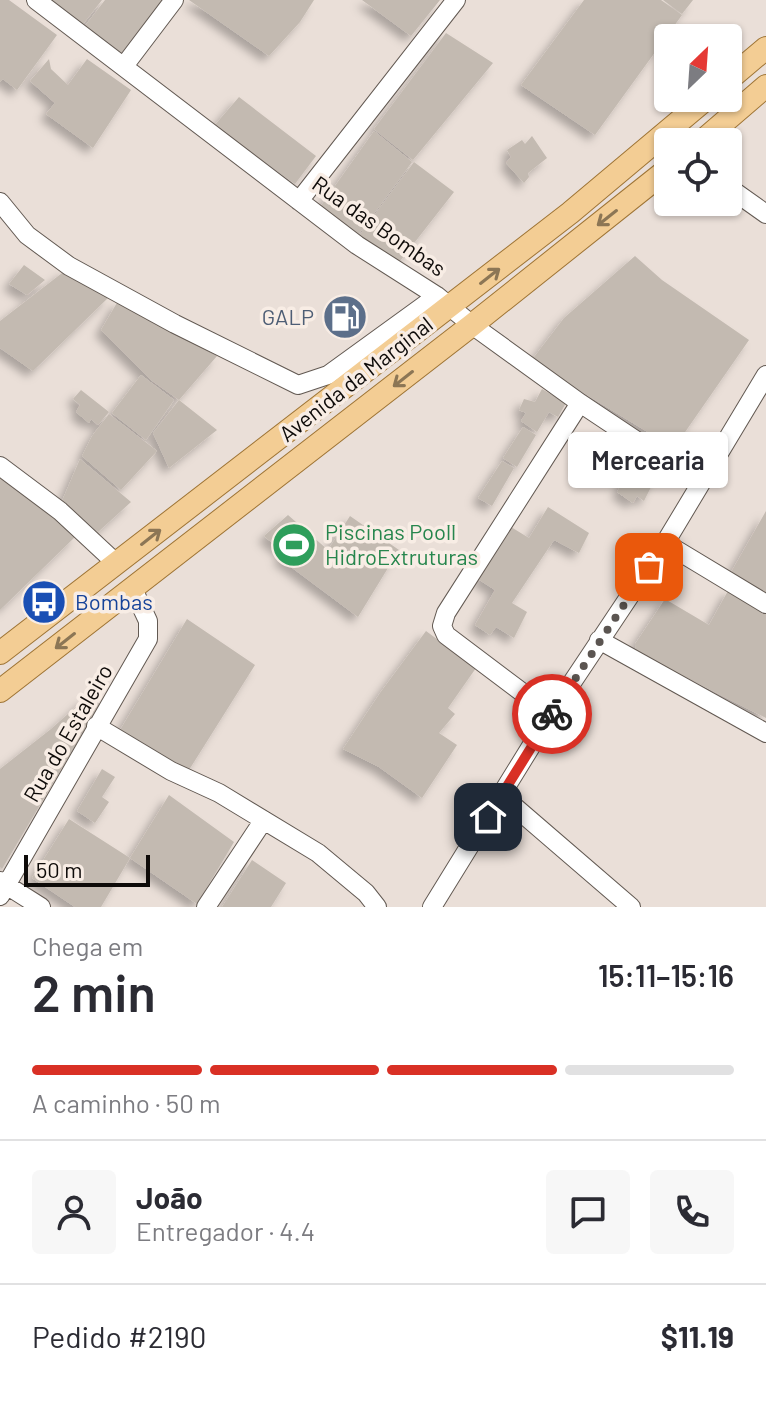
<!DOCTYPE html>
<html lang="pt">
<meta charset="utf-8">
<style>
:root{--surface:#fff;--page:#f7f7f7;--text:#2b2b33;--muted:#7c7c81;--line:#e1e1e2;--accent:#d93025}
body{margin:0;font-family:Barlow,sans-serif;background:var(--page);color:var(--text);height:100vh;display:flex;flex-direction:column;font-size:30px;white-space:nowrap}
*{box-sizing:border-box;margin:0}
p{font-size:26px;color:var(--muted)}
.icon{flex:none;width:44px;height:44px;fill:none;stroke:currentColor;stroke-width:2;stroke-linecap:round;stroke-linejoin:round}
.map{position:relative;height:907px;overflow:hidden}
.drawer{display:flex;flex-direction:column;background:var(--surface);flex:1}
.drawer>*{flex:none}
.needle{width:52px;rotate:25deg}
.tools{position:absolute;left:654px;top:24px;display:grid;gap:16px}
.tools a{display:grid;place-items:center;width:88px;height:88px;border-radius:8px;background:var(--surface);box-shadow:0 2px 6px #0004;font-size:40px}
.scale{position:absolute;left:24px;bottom:20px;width:126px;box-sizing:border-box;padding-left:8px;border:4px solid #0e0b09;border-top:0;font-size:22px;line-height:28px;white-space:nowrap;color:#0e0b09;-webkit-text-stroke:6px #f8ede5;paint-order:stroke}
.pin{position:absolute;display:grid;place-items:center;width:68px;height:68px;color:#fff;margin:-34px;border-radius:16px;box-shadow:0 4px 12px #0006}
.courier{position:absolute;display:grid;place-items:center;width:80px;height:80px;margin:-40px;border:6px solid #d93025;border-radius:50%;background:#fff;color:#222;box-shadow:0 2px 10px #0007}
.bubble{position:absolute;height:56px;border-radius:8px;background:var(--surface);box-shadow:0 2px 6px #0004;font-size:26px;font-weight:600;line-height:56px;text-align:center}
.summary em{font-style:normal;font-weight:600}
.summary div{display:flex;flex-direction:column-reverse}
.summary{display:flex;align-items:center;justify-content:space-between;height:136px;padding:0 32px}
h1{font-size:52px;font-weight:600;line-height:60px}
.bar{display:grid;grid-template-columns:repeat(4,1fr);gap:12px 8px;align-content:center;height:96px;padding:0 32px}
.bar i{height:10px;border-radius:6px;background:var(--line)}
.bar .current{background:var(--accent)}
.bar p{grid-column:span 4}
.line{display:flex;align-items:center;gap:20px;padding:0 32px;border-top:2px solid var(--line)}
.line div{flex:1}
.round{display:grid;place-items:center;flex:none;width:84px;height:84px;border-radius:8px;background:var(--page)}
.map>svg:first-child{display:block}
.building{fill:#c3bab1;filter:url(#shadow)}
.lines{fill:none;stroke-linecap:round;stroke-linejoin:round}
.minor-casing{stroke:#625952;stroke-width:20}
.major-casing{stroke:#9e7435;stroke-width:24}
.minor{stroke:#fff;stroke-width:18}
.major{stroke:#f3cd94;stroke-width:22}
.oneway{stroke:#8c7655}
.done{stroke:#5b5551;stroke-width:8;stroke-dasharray:0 14.4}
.route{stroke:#d93025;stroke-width:10}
.labels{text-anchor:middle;stroke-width:7;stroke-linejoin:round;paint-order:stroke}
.street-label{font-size:22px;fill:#0e0b09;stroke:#f8ede5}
.service-label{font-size:22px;fill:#4e5e75;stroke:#f8ede5;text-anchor:end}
.leisure-label{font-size:22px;fill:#27864d;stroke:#f8ede5;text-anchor:start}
.transit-label{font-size:22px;fill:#164399;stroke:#f8ede5;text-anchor:start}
</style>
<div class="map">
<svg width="766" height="907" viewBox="0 0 766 907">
<defs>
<filter id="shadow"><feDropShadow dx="-6" dy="6" stdDeviation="4" flood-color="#0004"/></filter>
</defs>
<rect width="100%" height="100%" fill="#eadfd8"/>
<path class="building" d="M0,0H9L57,35L17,90L3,79L0,82Z
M49,0H102L83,24Z
M105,0H163L120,55L85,26Z
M189,0H314L300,22L269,56Z
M362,0H440L411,36Z
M584,0H661L682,15L595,135L521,85Z
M663,0H693L682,14Z
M446,33L493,63L413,160L374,129Z
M49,59L51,69L68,85L87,59L131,90L93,148L46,114L55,103L30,81Z
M239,97L316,156L295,184L214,126Z
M374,131L412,162L358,235L320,207Z
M532,136L547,158L528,173L529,177L524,183L506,163L511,157L507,150L522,140L525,144Z
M414,162L454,192L397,265L359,236Z
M635,256L662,280L749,340L674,448L531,361L564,318Z
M24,265L45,280L27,295L9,284Z
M66,270L109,297L33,371L0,348V321Z
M118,301L217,356L179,400L151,380L101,330Z
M141,375L174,400L146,440L112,413Z
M542,389L566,403L558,417L549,412L537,432L521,421L526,413L519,410L524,399L535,402Z
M81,390L109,412L98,425L91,419L89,423L76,412L80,405L73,399Z
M179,400L217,430L169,468L153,433Z
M109,414L157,451L121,490L82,456L92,436Z
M523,427L536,435L517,467L503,458Z
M592,440L612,452L604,469L596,464L592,471L578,462Z
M80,459L131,502L98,532L62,501Z
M502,461L514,468L492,506L478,498Z
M633,465L655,479L644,501L637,496L633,503L617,492Z
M0,476L76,536L0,610Z
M548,507L589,533L579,553L554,540L512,603L527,612L514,638L496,627L490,635L475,625L495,590L478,579L511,527L529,538Z
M766,511V593L730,574Z
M288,515L328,550L350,516L399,550L358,617L279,558L284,553L264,536Z
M729,589L766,610V718L636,652L635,644L665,599L709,625Z
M187,619L255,665L189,770L120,730Z
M426,631L476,668L448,708L455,714L439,733L457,745L422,798L379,767L343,749L380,693Z
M87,697L100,704L2,869L0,867V769L51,729Z
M102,769L115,777L102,797L109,802L95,823L77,811Z
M169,795L234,842L197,904L130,858Z
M69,819L130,858L101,907H75L32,878Z
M252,860L286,883L271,907H222Z"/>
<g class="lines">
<g class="minor-casing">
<path id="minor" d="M36,0L357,245L437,296L472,325L580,403L700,483
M124,66L174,0
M728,187L766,214
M299,201L456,0
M0,202L27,235L69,266L175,324L298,385L328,375L437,296
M0,466L60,511L117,564
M665,543L766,604
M599,640L766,733
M551,714L446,635L442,626L446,613L580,403
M96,726L171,771L219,793L318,853L366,893L377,907
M501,795L631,907
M0,881L41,907
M0,896L148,639V621L133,589
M206,907L263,821
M432,907L551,714L665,543L766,375"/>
</g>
<g class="major-casing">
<path id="major" d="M728,80L766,48
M701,142L766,86
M0,653L570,213L707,98
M0,691L472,325L668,169"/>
</g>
<use href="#minor" class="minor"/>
<use href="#major" class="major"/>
</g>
<defs><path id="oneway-shaft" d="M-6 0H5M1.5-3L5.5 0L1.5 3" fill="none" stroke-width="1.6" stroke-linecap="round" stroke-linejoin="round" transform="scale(2)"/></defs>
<g class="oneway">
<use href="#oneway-shaft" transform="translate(607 218) rotate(142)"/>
<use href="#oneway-shaft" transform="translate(490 276) rotate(-38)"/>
<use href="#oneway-shaft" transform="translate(403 379) rotate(142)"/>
<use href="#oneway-shaft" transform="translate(151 537) rotate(-38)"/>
<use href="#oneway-shaft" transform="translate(65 641) rotate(142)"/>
</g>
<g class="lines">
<path class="done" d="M552,714L649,567"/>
<path class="route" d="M488,817L552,714"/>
</g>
<defs>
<g id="fuel-disc" transform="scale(2.3)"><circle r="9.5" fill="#5c6f8a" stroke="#f8ede5"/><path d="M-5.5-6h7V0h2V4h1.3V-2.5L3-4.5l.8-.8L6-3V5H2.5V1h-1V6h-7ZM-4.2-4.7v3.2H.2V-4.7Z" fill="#fff"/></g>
<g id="stadium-disc" transform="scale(2.3)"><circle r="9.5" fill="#2e9e5b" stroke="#f8ede5"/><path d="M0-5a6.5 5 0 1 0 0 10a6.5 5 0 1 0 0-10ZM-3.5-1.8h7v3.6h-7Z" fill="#fff"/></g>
<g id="bus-disc" transform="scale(2.3)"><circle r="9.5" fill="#1a4fb4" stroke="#f8ede5"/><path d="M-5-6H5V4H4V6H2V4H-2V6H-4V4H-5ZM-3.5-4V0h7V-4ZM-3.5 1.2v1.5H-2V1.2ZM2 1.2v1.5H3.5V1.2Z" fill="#fff"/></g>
</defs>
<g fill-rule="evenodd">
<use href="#fuel-disc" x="345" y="317"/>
<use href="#stadium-disc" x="294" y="545"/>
<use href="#bus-disc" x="44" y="602"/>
</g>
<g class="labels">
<g class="street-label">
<text transform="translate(379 226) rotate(35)" y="8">Rua das Bombas</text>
<text transform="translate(356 379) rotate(-38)" y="8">Avenida da Marginal</text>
<text transform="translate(68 733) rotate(-60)" y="8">Rua do Estaleiro</text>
</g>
<g class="service-label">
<text x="314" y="325">GALP</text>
</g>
<g class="leisure-label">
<text x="325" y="540">Piscinas Pooll<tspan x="325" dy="25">HidroExtruturas</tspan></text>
</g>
<g class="transit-label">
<text x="75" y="610">Bombas</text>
</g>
</g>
</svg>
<div class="tools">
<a><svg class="needle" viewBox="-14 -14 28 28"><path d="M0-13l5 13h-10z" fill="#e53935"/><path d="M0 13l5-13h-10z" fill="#7c7c81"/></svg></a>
<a><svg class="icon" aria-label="locate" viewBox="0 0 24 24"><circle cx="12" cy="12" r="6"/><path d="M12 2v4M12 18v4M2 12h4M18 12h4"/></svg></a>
</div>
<div class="scale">50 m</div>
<div class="pin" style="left:649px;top:567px;background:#ea580c"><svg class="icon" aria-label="bag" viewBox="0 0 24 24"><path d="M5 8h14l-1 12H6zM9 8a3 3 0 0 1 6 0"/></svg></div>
<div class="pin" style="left:488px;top:817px;background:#1f2937"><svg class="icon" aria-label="home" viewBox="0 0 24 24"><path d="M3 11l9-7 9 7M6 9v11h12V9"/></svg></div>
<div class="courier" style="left:552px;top:714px"><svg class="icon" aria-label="bike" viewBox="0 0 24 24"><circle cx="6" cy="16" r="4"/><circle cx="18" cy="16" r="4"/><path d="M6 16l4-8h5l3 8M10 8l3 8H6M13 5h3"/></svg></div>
<div class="bubble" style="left:568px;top:432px;width:160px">Mercearia</div>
</div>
<section class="drawer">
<div class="summary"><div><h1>2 min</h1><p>Chega em</p></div><em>15:11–15:16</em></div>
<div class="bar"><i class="current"></i><i class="current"></i><i class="current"></i><i></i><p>A caminho · 50 m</p></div>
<div class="line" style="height:144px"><a class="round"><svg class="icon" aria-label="person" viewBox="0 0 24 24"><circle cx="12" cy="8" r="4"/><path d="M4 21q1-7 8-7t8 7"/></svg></a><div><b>João</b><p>Entregador · 4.4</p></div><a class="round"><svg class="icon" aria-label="chat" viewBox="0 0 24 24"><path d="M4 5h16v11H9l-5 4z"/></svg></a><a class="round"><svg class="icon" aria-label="phone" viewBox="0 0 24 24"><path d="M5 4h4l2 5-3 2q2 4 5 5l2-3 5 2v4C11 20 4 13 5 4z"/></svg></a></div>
<div class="line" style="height:104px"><div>Pedido #2190</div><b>$11.19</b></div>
</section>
